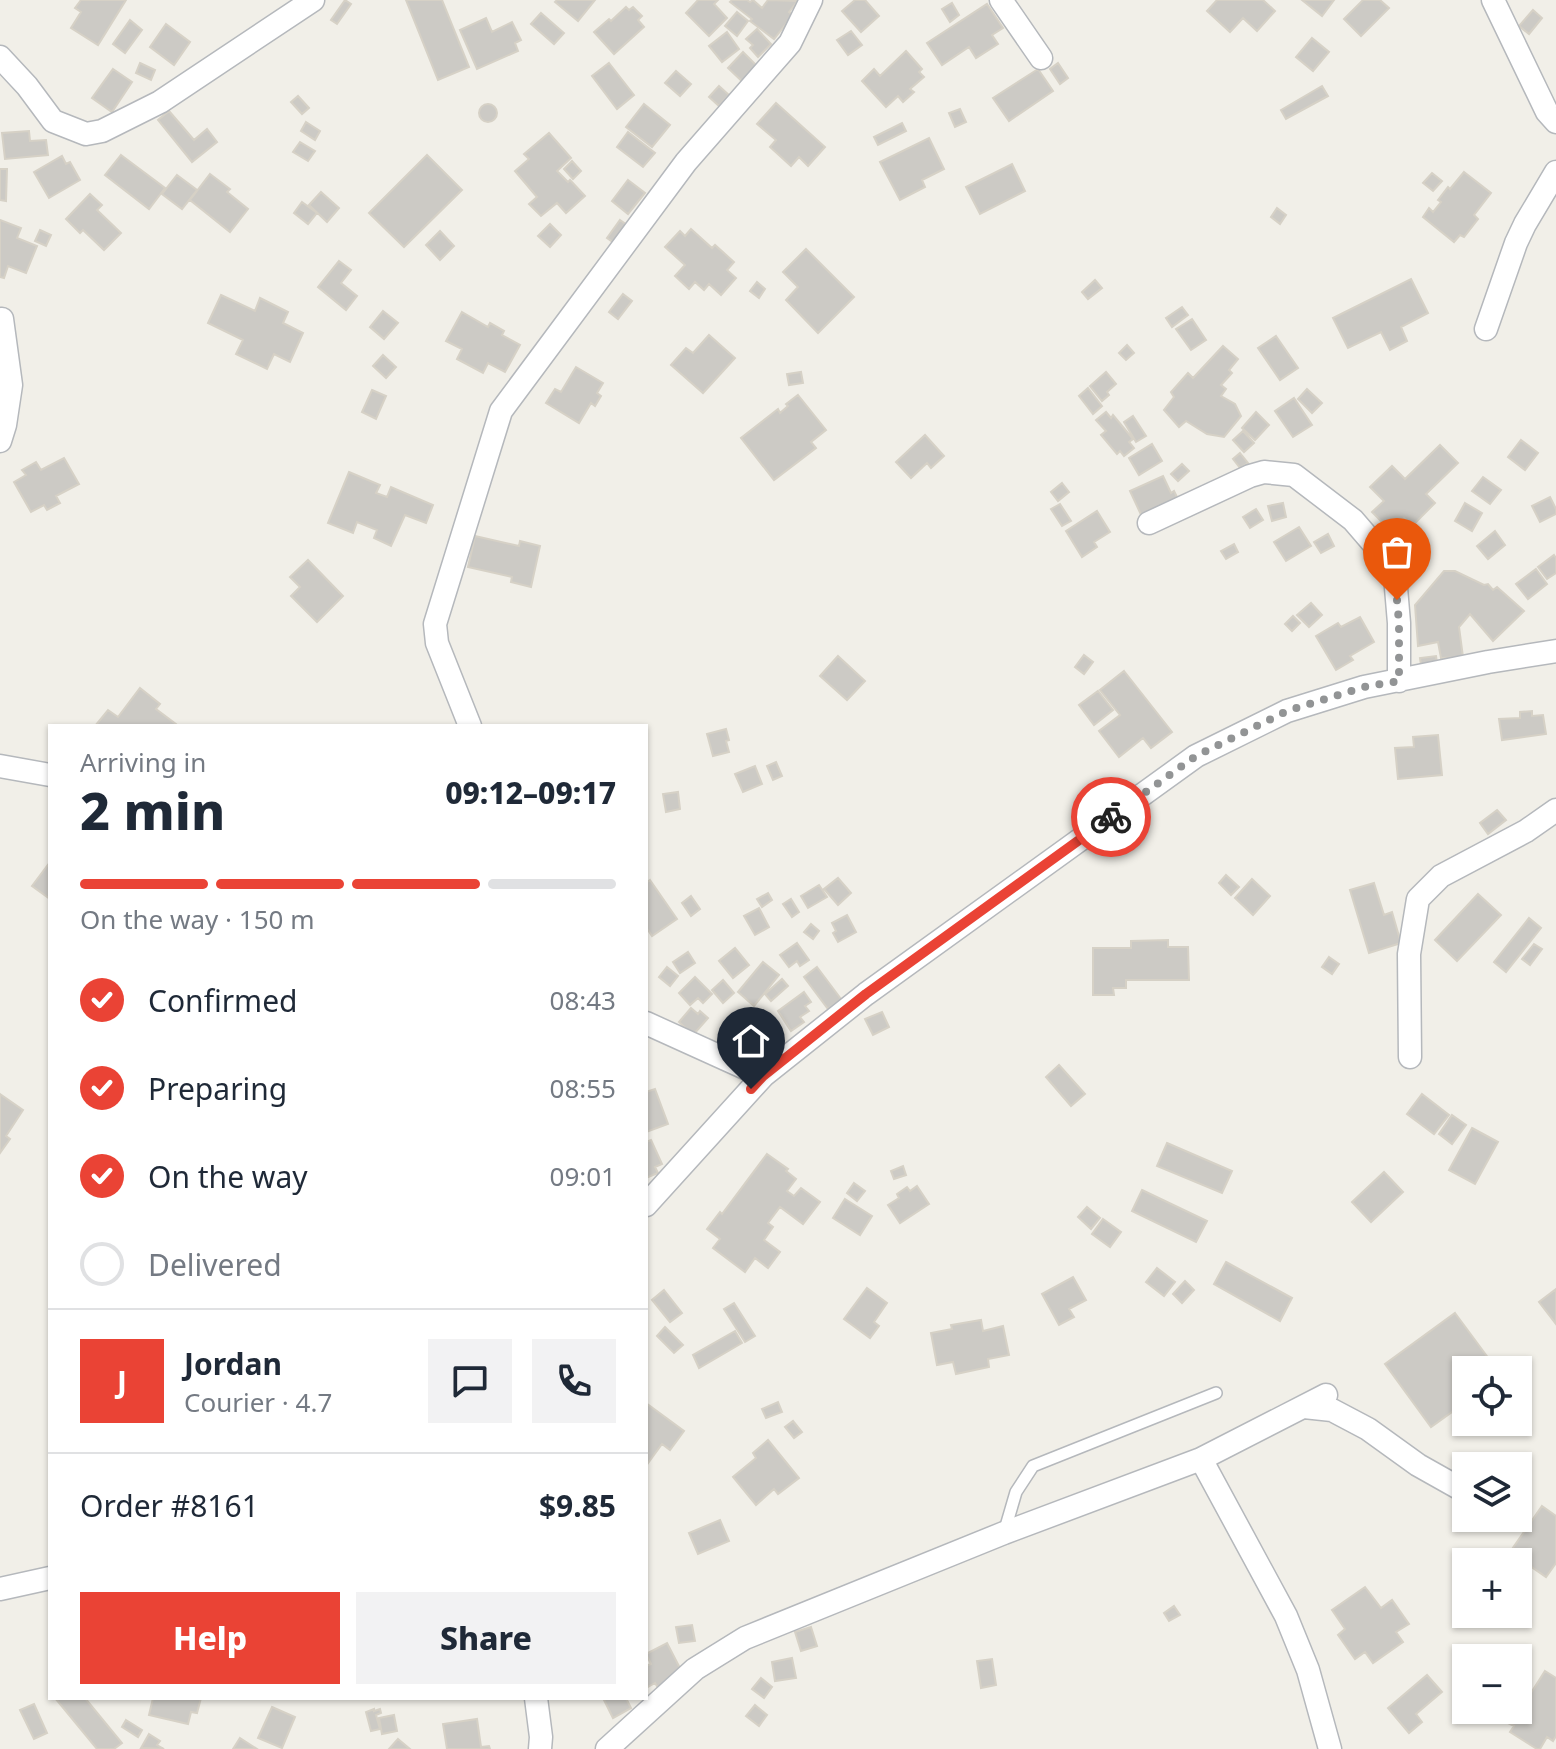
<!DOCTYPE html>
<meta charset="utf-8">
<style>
:root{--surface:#fff;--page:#f2f2f3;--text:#1f2937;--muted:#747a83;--line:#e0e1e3;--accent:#ea4335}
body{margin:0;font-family:"Noto Sans",sans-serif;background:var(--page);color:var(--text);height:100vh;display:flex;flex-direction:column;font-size:30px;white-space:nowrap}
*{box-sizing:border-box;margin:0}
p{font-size:26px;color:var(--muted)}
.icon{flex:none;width:44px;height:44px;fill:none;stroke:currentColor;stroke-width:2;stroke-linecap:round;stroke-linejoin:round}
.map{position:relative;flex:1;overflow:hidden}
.drawer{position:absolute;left:48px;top:724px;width:600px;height:976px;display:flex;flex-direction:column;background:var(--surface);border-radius:0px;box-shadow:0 2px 6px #0004}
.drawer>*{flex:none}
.controls{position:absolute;left:1452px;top:1356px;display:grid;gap:16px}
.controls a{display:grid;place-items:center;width:80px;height:80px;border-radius:0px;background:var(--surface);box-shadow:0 2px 6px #0004;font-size:40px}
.pin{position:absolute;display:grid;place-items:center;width:68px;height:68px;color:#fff;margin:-82px -34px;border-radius:50% 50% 50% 0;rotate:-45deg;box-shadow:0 0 8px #0007}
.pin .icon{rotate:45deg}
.courier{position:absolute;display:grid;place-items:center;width:80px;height:80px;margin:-40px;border:6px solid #ea4335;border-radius:50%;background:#fff;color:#222;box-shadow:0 2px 10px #0007}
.headline em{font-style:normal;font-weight:800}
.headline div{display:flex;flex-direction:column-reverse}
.headline{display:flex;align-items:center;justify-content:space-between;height:136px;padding:0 32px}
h1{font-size:52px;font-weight:800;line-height:60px}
.bar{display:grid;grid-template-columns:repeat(4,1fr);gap:12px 8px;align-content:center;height:96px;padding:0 32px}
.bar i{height:10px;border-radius:6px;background:var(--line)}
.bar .selected{background:var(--accent)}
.bar p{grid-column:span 4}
.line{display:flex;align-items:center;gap:20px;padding:0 32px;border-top:2px solid var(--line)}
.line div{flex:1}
.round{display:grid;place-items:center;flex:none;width:84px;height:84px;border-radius:0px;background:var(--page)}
ol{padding:0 32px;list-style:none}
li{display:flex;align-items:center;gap:24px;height:88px}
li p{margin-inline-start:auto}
li .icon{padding:8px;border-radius:50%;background:var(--accent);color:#fff;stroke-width:4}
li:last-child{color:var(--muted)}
li i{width:44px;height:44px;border:4px solid var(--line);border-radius:50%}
.cta{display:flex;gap:16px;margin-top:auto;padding:16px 32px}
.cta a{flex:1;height:92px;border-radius:0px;background:var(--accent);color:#fff;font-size:32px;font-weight:800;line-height:92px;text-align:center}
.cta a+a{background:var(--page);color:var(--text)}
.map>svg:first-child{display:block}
.building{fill:#cccac5;stroke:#d6d1c6;stroke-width:2}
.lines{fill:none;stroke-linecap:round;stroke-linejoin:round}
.service-casing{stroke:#b5b8bc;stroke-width:14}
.minor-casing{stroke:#b5b8bc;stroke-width:25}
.service{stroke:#fff;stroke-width:11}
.minor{stroke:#fff;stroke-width:22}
.done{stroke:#929495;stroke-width:8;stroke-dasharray:0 14.4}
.route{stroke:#ea4335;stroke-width:10}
</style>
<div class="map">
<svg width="1556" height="1749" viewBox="0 0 1556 1749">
<rect width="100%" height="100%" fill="#f1efe8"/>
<path class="building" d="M81,0H126L98,45L71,28L81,12L75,8Z
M345,0L351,4L337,24L331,20Z
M406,0H442L469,67L438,80Z
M557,0H595L578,21L555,2Z
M698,0H718L714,4L727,18L709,36L686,13Z
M732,0H747L750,2L753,0L762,8L768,0L798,1L789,12L793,15L774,39L750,21L752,19L730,2Z
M855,0H865L879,16L861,32L842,11Z
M1217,0H1263L1275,11L1257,31L1243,18L1230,32L1207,11Z
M1302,0H1334L1322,16Z
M1363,0H1380L1389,8L1361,36L1344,19Z
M952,3L959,15L950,22L942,9Z
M987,4L1003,28L992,35L998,44L976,58L969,47L942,65L927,43Z
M626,7L629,10L633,7L642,16L638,20L644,27L614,54L594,32L609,19L611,21Z
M1533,10L1542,18L1529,34L1519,26Z
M737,12L748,21L737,36L725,26Z
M541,13L564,33L554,44L531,24Z
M486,18L492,32L512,22L521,40L515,43L518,51L477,69L460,30Z
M130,20L142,30L125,53L113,44Z
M166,24L190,42L174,65L150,47Z
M757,29L771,44L758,57L750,48L753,45L746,39Z
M851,31L862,45L848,55L837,40Z
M727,32L739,49L722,62L709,46Z
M1312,38L1329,52L1313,71L1296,57Z
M906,51L922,69L919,72L924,77L910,89L914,92L903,102L898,96L886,107L862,81L874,69L880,76Z
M743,52L761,70L746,85L728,68Z
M140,63L155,70L151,80L136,73Z
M609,63L634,95L617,109L592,76Z
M1058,63L1068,78L1060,84L1050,69Z
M113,69L132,82L112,112L92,98Z
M1038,69L1053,91L1009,121L993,98Z
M676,71L691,84L680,96L665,83Z
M719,86L729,95L719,106L709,97Z
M1322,86L1328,96L1286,119L1281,110Z
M298,96L309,108L302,114L291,102Z
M776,103L825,147L808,166L799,157L791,166L770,147L776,140L757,124Z
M644,104L670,125L652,147L626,127Z
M479 113a9 9 0 1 1 18 0a9 9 0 1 1-18 0Z
M960,109L966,122L955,127L949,113Z
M169,111L194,140L207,129L217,142L192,162L158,120Z
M306,122L320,131L315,140L301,131Z
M902,123L906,131L878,145L874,137Z
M29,131L30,141L46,140L48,155L5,159L2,133Z
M628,132L655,153L643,167L617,147Z
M549,133L571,158L557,171L568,182L570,180L585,196L566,213L557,203L541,216L529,204L537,197L515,171L529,159L524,154Z
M929,138L944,169L922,180L925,187L900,200L880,162Z
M300,142L315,151L308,161L293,152Z
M121,155L165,188L149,209L105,175Z
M427,155L462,190L404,247L369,213Z
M62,156L66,164L70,162L80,180L49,198L34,172Z
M572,161L581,171L573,179L564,169Z
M1012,164L1025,191L980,214L966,187Z
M0,169H7L6,201L0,200Z
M1464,172L1491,193L1474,215L1478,219L1464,237L1460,235L1454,242L1423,217L1429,208L1433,212L1441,202L1438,200L1448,187L1450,189Z
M1432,173L1442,181L1433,191L1423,183Z
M210,174L230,189L227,192L248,209L230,232L190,200Z
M177,175L197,190L182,209L162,194Z
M628,180L645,193L628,214L612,201Z
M321,192L339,208L327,222L309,205Z
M90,194L102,205L97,210L121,233L104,250L83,230L80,233L66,219Z
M302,202L317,213L308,224L294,213Z
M1277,208L1286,215L1280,224L1271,217Z
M0,220L21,228L17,238L37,246L26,273L8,266L4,278L0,277Z
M620,220L630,227L617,245L607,238Z
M550,224L561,235L550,247L538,236Z
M691,229L712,248L715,245L734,262L727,270L736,278L721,295L709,284L704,290L695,282L689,289L675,276L685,265L665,247L680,231L685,236Z
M40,230L51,235L46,246L35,241Z
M440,231L454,246L440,260L426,245Z
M806,249L854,297L818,333L786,300L798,287L783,272Z
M339,261L351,270L341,283L357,296L346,310L318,287Z
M1411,279L1428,313L1401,327L1407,341L1390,350L1381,332L1348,348L1333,318Z
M1095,280L1102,288L1088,299L1082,292Z
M757,282L765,289L759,298L750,291Z
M623,294L632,301L618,319L609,312Z
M221,295L255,311L260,298L288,312L283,323L303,333L290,362L274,354L267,369L236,354L243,340L208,323Z
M1182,307L1188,315L1172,327L1166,318Z
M383,311L398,323L384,339L370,327Z
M462,312L488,327L490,323L504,331L502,335L520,345L505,372L488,363L483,373L457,359L462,349L446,341Z
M1192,319L1206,340L1191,350L1176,329Z
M709,335L735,358L703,393L671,365L686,348L693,353Z
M1276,336L1298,368L1280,380L1258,348Z
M1127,345L1134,353L1126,360L1119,353Z
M1223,346L1238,359L1229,370L1232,373L1221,385L1226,389L1221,396L1235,404L1241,416L1224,437L1207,434L1186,421L1179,427L1164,410L1174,397L1171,392L1188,373L1193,378Z
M383,355L396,367L386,378L373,366Z
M576,367L603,383L597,393L601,396L595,406L591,403L579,423L546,403L555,389L561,392Z
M801,372L803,383L789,385L787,374Z
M1106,372L1116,384L1107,392L1109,395L1102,401L1090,386Z
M1088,388L1102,406L1093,414L1079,396Z
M1307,389L1322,403L1312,413L1298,399Z
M372,390L386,396L376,419L362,412Z
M798,395L826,430L811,442L816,448L774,480L741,438L778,409L780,413L788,406L786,404Z
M1294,398L1312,425L1293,437L1275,411Z
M1106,412L1111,418L1113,415L1133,439L1129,442L1134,448L1124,456L1120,451L1117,454L1101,435L1106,431L1096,420Z
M1256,412L1269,425L1255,440L1242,428Z
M1133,416L1146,436L1136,442L1124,422Z
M1243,431L1254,443L1244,452L1233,440Z
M925,435L944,456L931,468L927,463L911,478L896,462Z
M1521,440L1538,453L1525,470L1508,457Z
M1152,444L1162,461L1139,475L1129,458Z
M1440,445L1458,463L1426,494L1435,503L1412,526L1404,518L1391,531L1372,512L1384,501L1370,487L1392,466L1405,479Z
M1240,453L1248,463L1240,468L1233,459Z
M64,458L79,484L56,496L60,503L47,510L44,505L31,512L14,482L26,475L22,470L36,462L41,470Z
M1182,464L1189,471L1178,481L1171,474Z
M349,472L380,485L376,493L387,497L391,487L433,505L426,523L405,515L391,546L374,538L377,530L357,522L353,533L328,523Z
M1163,476L1171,493L1174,491L1180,503L1143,519L1130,491Z
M1483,477L1501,490L1490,504L1472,491Z
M1062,483L1069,492L1058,501L1051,492Z
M1550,497L1556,509V514L1540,522L1532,506Z
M1283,503L1286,517L1272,521L1268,506Z
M1465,503L1482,513L1472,531L1455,521Z
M1060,504L1071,521L1062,526L1051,509Z
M1256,509L1263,520L1250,528L1243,517Z
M1097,511L1110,532L1094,542L1097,547L1082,557L1066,531Z
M1299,527L1311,546L1286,561L1274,542Z
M1495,531L1505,545L1488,559L1477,546Z
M1328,534L1334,546L1321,553L1314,542Z
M475,536L519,546L520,541L540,546L531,587L511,582L512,577L468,567Z
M1234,544L1238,552L1226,559L1221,551Z
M1554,555L1556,558V573L1547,579L1538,567Z
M308,560L343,596L317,622L291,596L300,587L290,577Z
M1536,569L1547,584L1528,599L1516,584Z
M1444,571H1455L1484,585L1488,584L1493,590L1497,587L1524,611L1493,641L1470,614L1459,627L1463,657L1441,658L1438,642L1418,646L1415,605Z
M1311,603L1322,615L1309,627L1297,615Z
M1293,616L1300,623L1292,631L1285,624Z
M1360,617L1374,642L1350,656L1353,660L1336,670L1316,636L1338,623L1341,627Z
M1084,655L1093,662L1084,674L1075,667Z
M838,656L865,681L847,700L820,676Z
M1436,656L1438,670L1422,672L1420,658Z
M1124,671L1172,732L1151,748L1143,738L1119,757L1099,731L1120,715L1100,690Z
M140,688L160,704L156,709L176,724L175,726H95L108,710L118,717Z
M1098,691L1113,710L1094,725L1079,705Z
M1532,711V716L1543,715L1546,734L1502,740L1499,719L1520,718V712Z
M726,729L729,740L726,741L729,752L713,756L707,734Z
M1438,735L1442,775L1398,779L1395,748L1414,747L1413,737Z
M776,762L782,776L773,780L767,766Z
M755,766L762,784L743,792L735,774Z
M678,792L680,809L666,812L663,794Z
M1497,810L1506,820L1488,834L1480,823Z
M50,862V899L32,886Z
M1226,875L1239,887L1231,895L1219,883Z
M838,878L851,893L838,905L824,889Z
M1252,879L1270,896L1253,915L1235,898Z
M650,880L677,919L652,936L646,927V883Z
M1374,883L1384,915L1392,912L1401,943L1369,953L1350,890Z
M819,885L827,897L808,908L801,896Z
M768,893L772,900L762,907L757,899Z
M1478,894L1501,915L1457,961L1435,940Z
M691,896L700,909L691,916L682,903Z
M791,899L799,912L792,917L783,904Z
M759,908L769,927L755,935L744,916Z
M847,915L856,932L838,942L833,933L836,931L832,923Z
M1529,918L1541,928L1506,972L1494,962Z
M811,924L819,931L813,939L804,932Z
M1168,940V947H1188L1189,980H1126V988H1113L1114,995H1093V948H1131V941Z
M797,943L809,960L800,966L797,961L789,967L780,955Z
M1534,944L1542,949L1530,965L1522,959Z
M735,948L749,965L733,978L719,961Z
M688,952L695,963L680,973L673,962Z
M1329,957L1339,964L1332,974L1322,967Z
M763,962L779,975L754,1006L738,992Z
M667,967L678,976L670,986L659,977Z
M817,967L841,999L828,1009L804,977Z
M695,977L712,994L703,1003L698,998L690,1005L679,993Z
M782,979L788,986L771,1001L765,994Z
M723,980L734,993L723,1003L712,990Z
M804,992L811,1002L805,1006L809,1011L800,1017L804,1022L791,1031L778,1011Z
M691,1008L698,1014L700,1011L708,1018L693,1035L679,1022Z
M882,1012L889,1027L873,1035L865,1019Z
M1059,1065L1085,1094L1071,1106L1046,1077Z
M655,1089L668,1124L646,1132V1092Z
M0,1094L23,1110L6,1136L10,1139L0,1153Z
M1422,1094L1449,1115L1434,1134L1407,1114Z
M1452,1115L1466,1125L1452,1144L1439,1134Z
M1472,1128L1498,1142L1475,1184L1449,1170Z
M651,1140L662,1164L655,1167L658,1173L646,1178V1142Z
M1167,1143L1232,1171L1222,1193L1157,1166Z
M767,1154L788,1169L786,1171L796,1179L787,1191L794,1196L801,1188L820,1202L803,1224L780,1207L768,1223L773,1227L764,1240L780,1252L768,1268L755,1258L745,1272L713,1248L720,1239L707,1229L720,1212L722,1214Z
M903,1166L906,1175L894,1179L891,1171Z
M1384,1172L1403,1192L1371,1222L1352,1202Z
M854,1183L865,1191L857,1201L847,1193Z
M917,1186L929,1204L900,1223L888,1205L899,1198L897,1194L907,1187L910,1191Z
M1142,1190L1207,1221L1196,1242L1132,1211Z
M845,1199L872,1216L860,1235L833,1218Z
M1087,1207L1100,1218L1091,1229L1078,1217Z
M1103,1219L1121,1232L1110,1247L1092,1234Z
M1226,1262L1292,1298L1280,1321L1214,1284Z
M1157,1268L1175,1282L1164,1296L1146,1282Z
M1073,1277L1086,1300L1069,1309L1074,1317L1059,1325L1042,1294Z
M1185,1281L1194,1290L1182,1303L1173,1294Z
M867,1288L887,1303L874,1322L879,1326L870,1338L844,1319Z
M1556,1289V1324L1539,1302Z
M664,1290L682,1313L670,1322L652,1300Z
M734,1303L755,1336L745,1342L724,1309Z
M1455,1313L1492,1363L1483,1370H1466V1382L1462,1385L1466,1390V1402L1431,1427L1385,1364Z
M981,1320L983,1331L1003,1326L1009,1355L988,1359L989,1367L956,1374L953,1362L937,1365L931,1333L952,1329L951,1325Z
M665,1327L683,1345L674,1353L657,1336Z
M735,1331L742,1343L699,1368L693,1355Z
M778,1402L782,1412L766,1418L762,1409Z
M646,1403L684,1431L670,1450L662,1444L646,1466Z
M793,1421L802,1432L794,1438L785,1427Z
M768,1440L799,1478L778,1494L774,1489L756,1505L733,1477L756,1458L753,1453Z
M1542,1506L1556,1516V1563L1546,1577L1510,1552Z
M720,1520L729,1541L698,1554L689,1533Z
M1365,1587L1381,1608L1392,1600L1409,1624L1396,1632L1403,1642L1373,1663L1365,1652L1355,1659L1338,1635L1345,1629L1332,1610Z
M1174,1606L1180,1615L1169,1621L1164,1613Z
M692,1625L695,1641L679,1643L676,1627Z
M811,1627L817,1646L801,1651L795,1632Z
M667,1643L682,1672L660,1691L655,1683L646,1688V1666L651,1664L646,1654Z
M792,1658L796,1678L775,1681L772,1662Z
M992,1659L996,1685L981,1688L977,1661Z
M1545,1671L1556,1678V1736L1553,1741L1547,1737L1540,1749H1537L1510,1732L1514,1726L1506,1722L1514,1710H1520Z
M1427,1675L1442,1692L1416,1714L1422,1722L1409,1733L1388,1708Z
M761,1678L772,1687L764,1698L752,1689Z
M55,1698H85L122,1743L114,1749H97Z
M153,1698H201L197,1713L191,1712L188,1724L149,1715Z
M603,1698H626L631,1708L613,1718Z
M34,1704L47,1733L34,1739L20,1710Z
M755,1705L767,1715L759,1726L746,1716Z
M272,1707L295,1717L282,1748L258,1738Z
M374,1709V1711L380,1709L381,1713L376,1715L380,1729L371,1731L366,1712Z
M394,1715L397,1731L382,1734L379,1718Z
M477,1719L481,1747L489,1746L490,1749H447L443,1724Z
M126,1720L142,1730L138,1737L122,1727Z
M149,1734L160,1741L157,1745L164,1749L141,1748Z
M240,1738L257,1749H233Z
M398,1739L410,1749H389Z"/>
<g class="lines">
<g class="service-casing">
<path id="service" d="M1004,1533L1016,1492L1033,1466L1216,1393"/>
</g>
<g class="minor-casing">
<path id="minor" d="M1001,0L1041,58
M1493,0L1547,112L1556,122
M0,57L27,86L53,121L86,134L102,131L160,102L313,0
M1486,329L1516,243L1525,224L1556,172
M0,441L5,425L11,385L2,319
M1149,523L1250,476L1264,472L1294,475L1353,520L1378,549L1395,576L1399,623V681
M470,726L437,643L435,624L501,411L686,162L790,43L811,0
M0,766L50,775
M646,1023L763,1076
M1410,1057L1409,954L1418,899L1441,876L1526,831L1556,810
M646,1205L763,1076L866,994L1196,756L1287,711L1364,687L1488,662L1556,651
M1304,1407L1332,1410L1368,1429L1418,1465L1466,1492
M1201,1459L1286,1616L1308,1670L1330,1749
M0,1589L50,1578
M536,1698L541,1737L540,1749
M607,1749L695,1669L745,1638L1004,1533L1201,1459L1326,1395"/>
</g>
<use href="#service" class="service"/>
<use href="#minor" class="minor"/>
</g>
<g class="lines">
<path class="done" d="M1111,817L1196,756L1287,711L1364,687L1399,681V623L1397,600"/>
<path class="route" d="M751,1089L763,1076L866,994L1111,817"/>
</g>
</svg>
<div class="controls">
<a><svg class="icon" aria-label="locate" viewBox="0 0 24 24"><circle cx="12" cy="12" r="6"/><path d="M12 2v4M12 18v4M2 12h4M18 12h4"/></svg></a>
<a><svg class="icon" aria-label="layers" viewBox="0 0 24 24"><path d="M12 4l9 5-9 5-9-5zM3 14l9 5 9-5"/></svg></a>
<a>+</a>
<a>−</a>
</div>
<div class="pin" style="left:1397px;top:600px;background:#ea580c"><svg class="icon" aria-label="bag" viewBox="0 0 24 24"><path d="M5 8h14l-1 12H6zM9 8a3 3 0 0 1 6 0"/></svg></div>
<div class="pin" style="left:751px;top:1089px;background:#1f2937"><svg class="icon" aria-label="home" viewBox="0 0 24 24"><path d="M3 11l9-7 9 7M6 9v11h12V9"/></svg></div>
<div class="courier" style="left:1111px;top:817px"><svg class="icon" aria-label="bike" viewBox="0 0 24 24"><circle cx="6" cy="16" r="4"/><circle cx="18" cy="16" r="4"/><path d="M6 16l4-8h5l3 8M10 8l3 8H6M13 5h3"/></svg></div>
<section class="drawer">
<div class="headline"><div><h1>2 min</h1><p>Arriving in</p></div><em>09:12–09:17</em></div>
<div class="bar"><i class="selected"></i><i class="selected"></i><i class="selected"></i><i></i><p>On the way · 150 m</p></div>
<ol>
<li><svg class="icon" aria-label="check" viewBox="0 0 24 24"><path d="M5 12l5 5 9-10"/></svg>Confirmed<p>08:43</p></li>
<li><svg class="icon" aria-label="check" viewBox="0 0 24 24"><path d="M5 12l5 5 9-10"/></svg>Preparing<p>08:55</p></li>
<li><svg class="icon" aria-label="check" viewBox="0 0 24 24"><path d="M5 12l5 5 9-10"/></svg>On the way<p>09:01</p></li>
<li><i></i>Delivered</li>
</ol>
<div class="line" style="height:144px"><b class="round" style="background:var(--accent);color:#fff">J</b><div><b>Jordan</b><p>Courier · 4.7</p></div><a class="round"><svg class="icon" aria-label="chat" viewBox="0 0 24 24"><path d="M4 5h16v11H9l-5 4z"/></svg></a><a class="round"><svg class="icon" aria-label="phone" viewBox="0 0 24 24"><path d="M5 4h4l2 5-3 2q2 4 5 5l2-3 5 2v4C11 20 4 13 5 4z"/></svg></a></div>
<div class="line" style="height:104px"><div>Order #8161</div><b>$9.85</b></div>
<div class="cta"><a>Help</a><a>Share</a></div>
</section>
</div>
